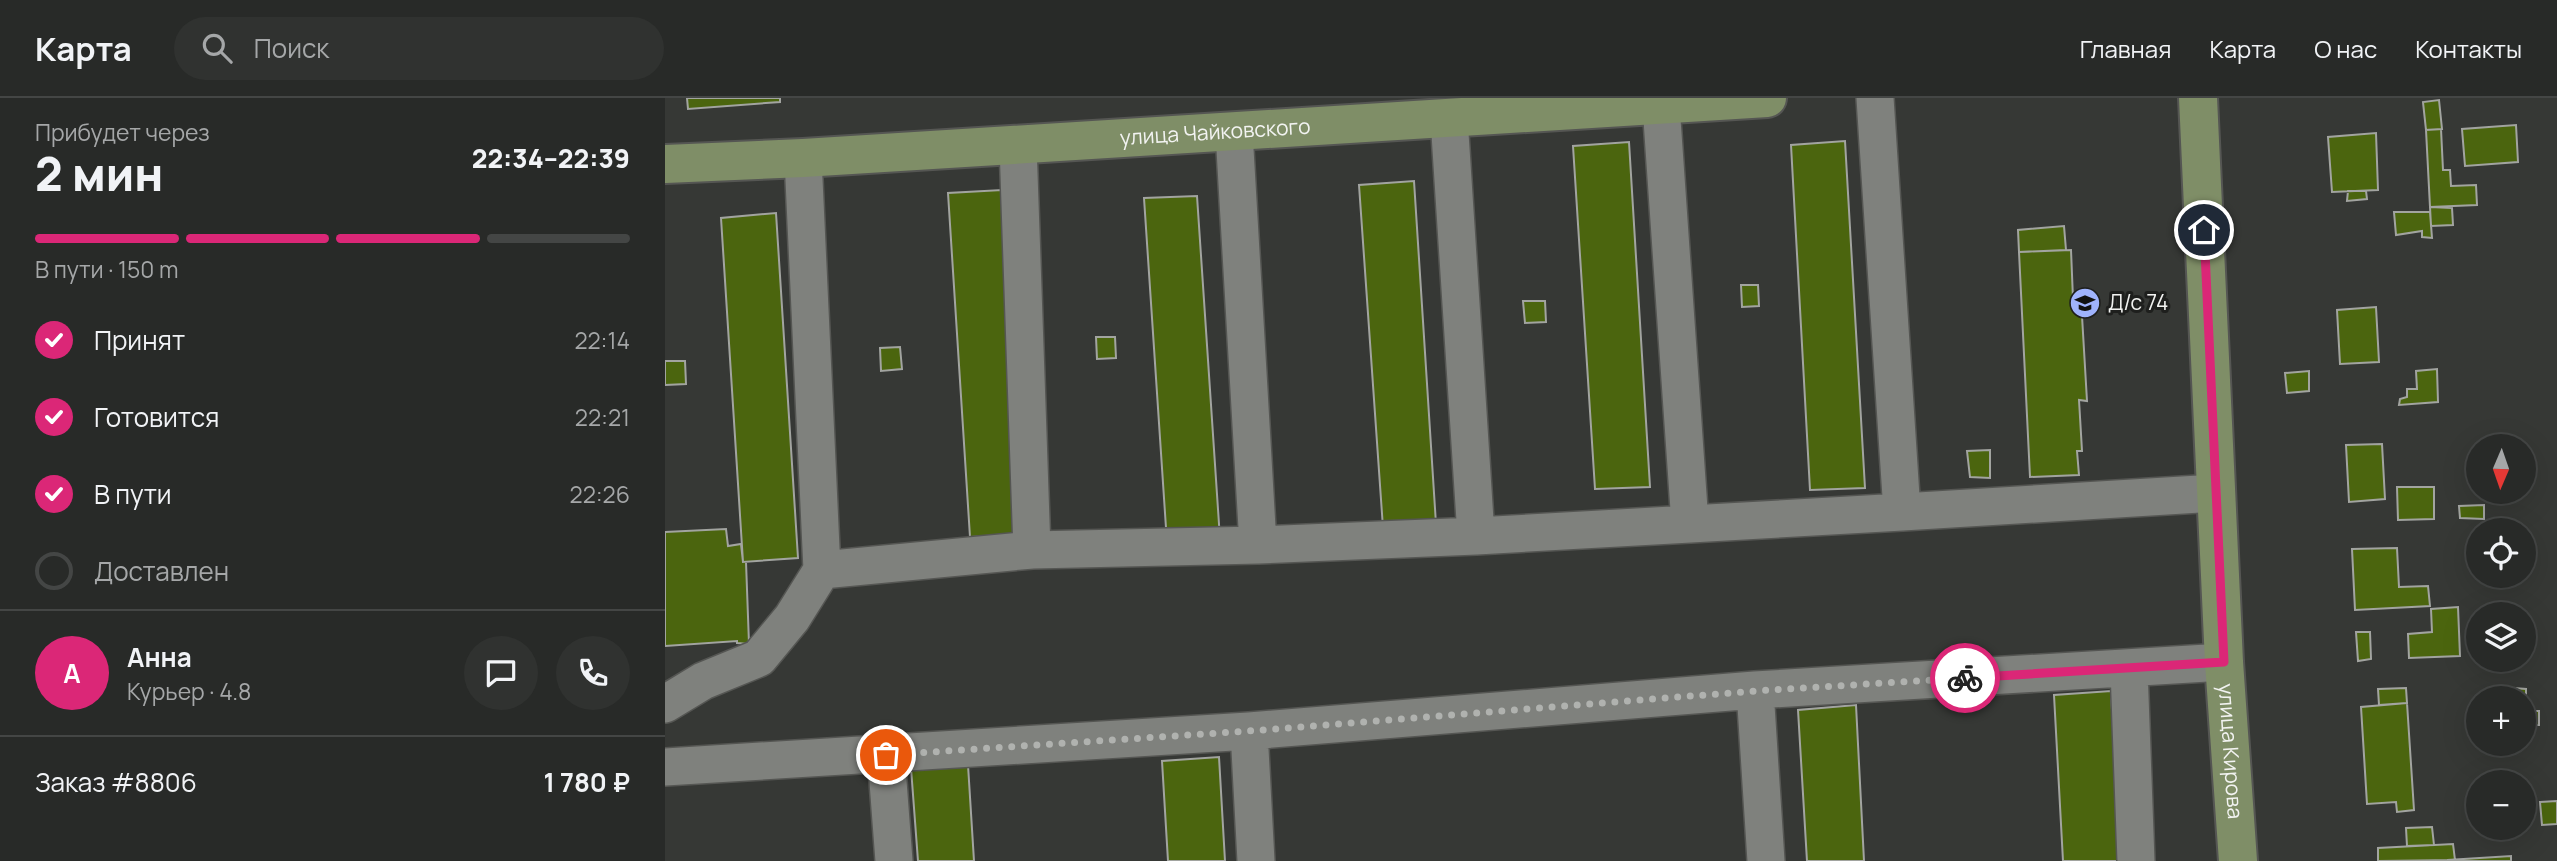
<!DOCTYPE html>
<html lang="ru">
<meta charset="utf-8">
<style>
:root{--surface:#282a28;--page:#303230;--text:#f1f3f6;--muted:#a5a7a8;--line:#444645;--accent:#db2777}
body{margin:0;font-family:Manrope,sans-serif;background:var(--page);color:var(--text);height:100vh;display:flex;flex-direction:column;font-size:26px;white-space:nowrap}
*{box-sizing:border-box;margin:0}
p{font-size:23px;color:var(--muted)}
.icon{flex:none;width:38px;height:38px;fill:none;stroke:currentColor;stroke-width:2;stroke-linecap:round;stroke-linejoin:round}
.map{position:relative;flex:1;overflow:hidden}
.details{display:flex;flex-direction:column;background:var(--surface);width:665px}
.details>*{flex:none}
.needle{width:46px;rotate:182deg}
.tools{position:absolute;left:1801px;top:336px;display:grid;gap:14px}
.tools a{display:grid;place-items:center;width:70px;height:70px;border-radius:50%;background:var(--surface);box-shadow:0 7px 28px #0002,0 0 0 2px var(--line);font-size:35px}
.pin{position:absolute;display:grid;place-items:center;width:60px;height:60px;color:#fff;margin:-30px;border:4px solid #fff;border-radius:50%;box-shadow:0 2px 7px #0007}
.courier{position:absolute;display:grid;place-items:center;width:70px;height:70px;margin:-35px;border:5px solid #db2777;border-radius:50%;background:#fff;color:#222;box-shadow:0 2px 9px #0007}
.summary em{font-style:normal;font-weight:800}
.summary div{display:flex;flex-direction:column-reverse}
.summary{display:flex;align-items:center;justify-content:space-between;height:119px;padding:0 35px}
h1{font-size:46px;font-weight:800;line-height:52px}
.bar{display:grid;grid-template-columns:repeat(4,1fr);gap:10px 7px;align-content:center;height:84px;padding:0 35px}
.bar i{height:9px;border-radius:5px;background:var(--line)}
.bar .current{background:var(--accent)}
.bar p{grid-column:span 4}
.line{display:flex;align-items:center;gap:18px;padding:0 35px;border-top:2px solid var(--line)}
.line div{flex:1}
.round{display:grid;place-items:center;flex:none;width:74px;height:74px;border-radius:37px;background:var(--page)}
ol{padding:0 35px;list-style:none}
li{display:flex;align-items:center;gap:21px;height:77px}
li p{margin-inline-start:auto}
li .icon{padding:7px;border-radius:50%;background:var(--accent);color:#fff;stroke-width:4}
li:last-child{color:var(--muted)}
li i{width:38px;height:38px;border:4px solid var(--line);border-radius:50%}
header{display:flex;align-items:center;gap:42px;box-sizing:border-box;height:98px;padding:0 35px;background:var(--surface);border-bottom:2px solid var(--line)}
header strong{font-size:33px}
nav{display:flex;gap:38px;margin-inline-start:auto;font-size:24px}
.search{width:490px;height:63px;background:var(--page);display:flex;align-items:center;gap:18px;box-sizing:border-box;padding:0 24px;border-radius:38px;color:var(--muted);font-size:26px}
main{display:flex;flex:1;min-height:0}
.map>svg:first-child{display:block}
.building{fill:#4b650e;stroke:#a2a4a0;stroke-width:2}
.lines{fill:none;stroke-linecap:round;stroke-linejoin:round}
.minor-casing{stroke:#555653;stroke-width:40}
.major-casing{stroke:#555653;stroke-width:42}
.minor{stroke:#7f817d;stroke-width:37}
.major{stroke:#7f8e67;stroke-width:38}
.done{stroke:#b0b2af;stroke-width:7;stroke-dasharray:0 12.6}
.route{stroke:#db2777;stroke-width:9}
.labels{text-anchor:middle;stroke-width:6;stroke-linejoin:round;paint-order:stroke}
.street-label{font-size:21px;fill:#f2f3f1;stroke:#1e1f1d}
.poi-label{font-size:21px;fill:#f2f3f1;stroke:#1e1f1d;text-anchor:start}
</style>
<header>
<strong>Карта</strong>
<div class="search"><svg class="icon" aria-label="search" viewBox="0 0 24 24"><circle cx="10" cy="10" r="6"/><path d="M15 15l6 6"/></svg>Поиск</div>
<nav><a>Главная</a><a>Карта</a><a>О нас</a><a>Контакты</a></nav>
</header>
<main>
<section class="details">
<div class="summary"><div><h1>2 мин</h1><p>Прибудет через</p></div><em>22:34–22:39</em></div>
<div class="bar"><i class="current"></i><i class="current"></i><i class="current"></i><i></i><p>В пути · 150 m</p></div>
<ol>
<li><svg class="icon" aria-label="check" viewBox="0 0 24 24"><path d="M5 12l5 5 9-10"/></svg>Принят<p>22:14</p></li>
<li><svg class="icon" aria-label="check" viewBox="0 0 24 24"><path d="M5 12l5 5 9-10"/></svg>Готовится<p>22:21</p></li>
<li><svg class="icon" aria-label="check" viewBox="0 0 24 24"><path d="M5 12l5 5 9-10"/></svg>В пути<p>22:26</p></li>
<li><i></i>Доставлен</li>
</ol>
<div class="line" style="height:126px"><b class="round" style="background:var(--accent);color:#fff">А</b><div><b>Анна</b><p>Курьер · 4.8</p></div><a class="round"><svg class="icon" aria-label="chat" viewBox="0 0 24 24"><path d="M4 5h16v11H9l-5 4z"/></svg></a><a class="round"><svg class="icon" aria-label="phone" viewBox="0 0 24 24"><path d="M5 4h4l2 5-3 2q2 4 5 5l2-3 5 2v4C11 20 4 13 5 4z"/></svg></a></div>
<div class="line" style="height:91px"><div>Заказ #8806</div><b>1 780 ₽</b></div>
</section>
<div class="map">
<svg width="1892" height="763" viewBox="0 0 1892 763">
<rect width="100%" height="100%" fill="#363835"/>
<path class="building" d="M22,0H115V4L23,11Z
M1774,2L1777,31L1761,32L1758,4Z
M1851,27L1853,64L1800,68L1797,31Z
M1776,31L1778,72H1785L1786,88L1811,87L1812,107L1765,109L1761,32Z
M1711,35L1713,92L1667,94L1663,39Z
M1180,43L1200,390L1145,392L1126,47Z
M964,44L985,389L930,391L908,48Z
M749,83L771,426L718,430L694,87Z
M337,92L357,437L305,439L283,95Z
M1683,93H1701L1702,101L1682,103Z
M532,98L555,441L502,445L479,100Z
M1765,109L1787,110L1788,127L1766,128Z
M1729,114H1765L1767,140L1757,139V133L1731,137Z
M111,115L133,460L78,464L56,120Z
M1399,128L1401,152L1354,154L1353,132Z
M1406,152L1408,201H1416L1422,303L1414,302L1417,353H1412L1414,377L1365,379L1354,154Z
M1076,187H1093L1094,208L1077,209Z
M858,203H880L881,224L860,225Z
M1711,209L1714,264L1675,266L1672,212Z
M431,239H450L451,260L432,261Z
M235,249L237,271L216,273L215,250Z
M0,263H20L21,286L0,287Z
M1772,271L1773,304L1734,307L1735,301L1742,299V291H1752L1751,273Z
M1644,273V293L1622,295L1620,275Z
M1717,346L1720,401L1684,404L1681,347Z
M1325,352V380L1305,379L1302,353Z
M1732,389H1769V421L1733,422Z
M1819,407V421L1795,420L1794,408Z
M61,431L63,448L76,446L78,464H81L84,546L72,545V543L0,548V434Z
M1732,450L1734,489L1763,488L1765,508L1690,512L1687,451Z
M1793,509L1795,558L1744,560L1743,536L1767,534L1766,511Z
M1691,534H1705L1706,561L1693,563Z
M1741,590L1742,605L1714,607L1713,591Z
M1848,590L1861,591V621H1858V600H1848Z
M1446,593L1455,763H1398L1389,597Z
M1742,605L1749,712L1732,714L1731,704L1702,706L1696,609Z
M1191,607L1199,763H1142L1133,612Z
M1865,613H1874V627H1865Z
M554,659L560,763H503L497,663Z
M303,667L309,763H253L246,670Z
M1892,703V726L1877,727L1875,704Z
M1767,729L1769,747L1742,748L1741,730Z
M1788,746L1790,762L1713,763V750Z
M1846,758V763H1783V762Z"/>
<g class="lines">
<g class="minor-casing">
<path id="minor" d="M1210,0L1237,414L1551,395
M996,7L1025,426L1237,414
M784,20L811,438L1025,426
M569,34L593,447L811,438
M353,47L367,452L593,447
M157,472L367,452
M1464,571L1471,763
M1090,592L1101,763
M0,606L38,583L94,560L127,520L157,472L138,60
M584,633L591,763
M221,657L229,763
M0,669L584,633L1090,592L1559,564"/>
</g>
<g class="major-casing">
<g id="major">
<path id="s1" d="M1533,0L1559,564L1573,763"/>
<path id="s2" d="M0,66L138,60L1102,0"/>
</g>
</g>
<use href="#minor" class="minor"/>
<use href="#major" class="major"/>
</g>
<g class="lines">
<path class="done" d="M221,657L584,633L1090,593L1300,580"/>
<path class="route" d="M1300,580L1559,564L1539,132"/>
</g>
<defs>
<g id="school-disc" transform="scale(1.575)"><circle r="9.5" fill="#9fb3fd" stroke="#1e1f1d"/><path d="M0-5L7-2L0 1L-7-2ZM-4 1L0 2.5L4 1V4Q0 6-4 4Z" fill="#111"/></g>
</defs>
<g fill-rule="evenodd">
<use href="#school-disc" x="1420" y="205"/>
</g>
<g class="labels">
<g class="street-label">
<text dy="7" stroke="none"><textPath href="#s2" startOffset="551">улица Чайковского</textPath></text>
<text dy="7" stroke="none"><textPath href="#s1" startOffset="654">улица Кирова</textPath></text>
</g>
<g class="poi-label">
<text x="1443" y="212">Д/с 74</text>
</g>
</g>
</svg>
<div class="tools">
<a><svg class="needle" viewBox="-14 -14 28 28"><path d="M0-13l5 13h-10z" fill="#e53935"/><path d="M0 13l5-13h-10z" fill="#a5a7a8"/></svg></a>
<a><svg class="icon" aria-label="locate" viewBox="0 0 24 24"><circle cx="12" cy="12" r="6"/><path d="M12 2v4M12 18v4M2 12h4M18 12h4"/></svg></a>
<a><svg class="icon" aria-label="layers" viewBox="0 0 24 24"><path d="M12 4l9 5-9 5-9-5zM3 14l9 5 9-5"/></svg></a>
<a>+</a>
<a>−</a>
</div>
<div class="pin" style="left:221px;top:657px;background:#ea580c"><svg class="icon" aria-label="bag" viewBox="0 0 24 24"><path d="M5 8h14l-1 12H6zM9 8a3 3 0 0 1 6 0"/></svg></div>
<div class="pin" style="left:1539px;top:132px;background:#1f2937"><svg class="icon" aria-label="home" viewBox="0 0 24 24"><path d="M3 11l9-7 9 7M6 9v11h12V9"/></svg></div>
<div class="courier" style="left:1300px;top:580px"><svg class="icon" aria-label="bike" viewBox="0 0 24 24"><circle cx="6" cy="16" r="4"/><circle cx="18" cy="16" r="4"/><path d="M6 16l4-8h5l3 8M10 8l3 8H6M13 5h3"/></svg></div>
</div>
</main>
